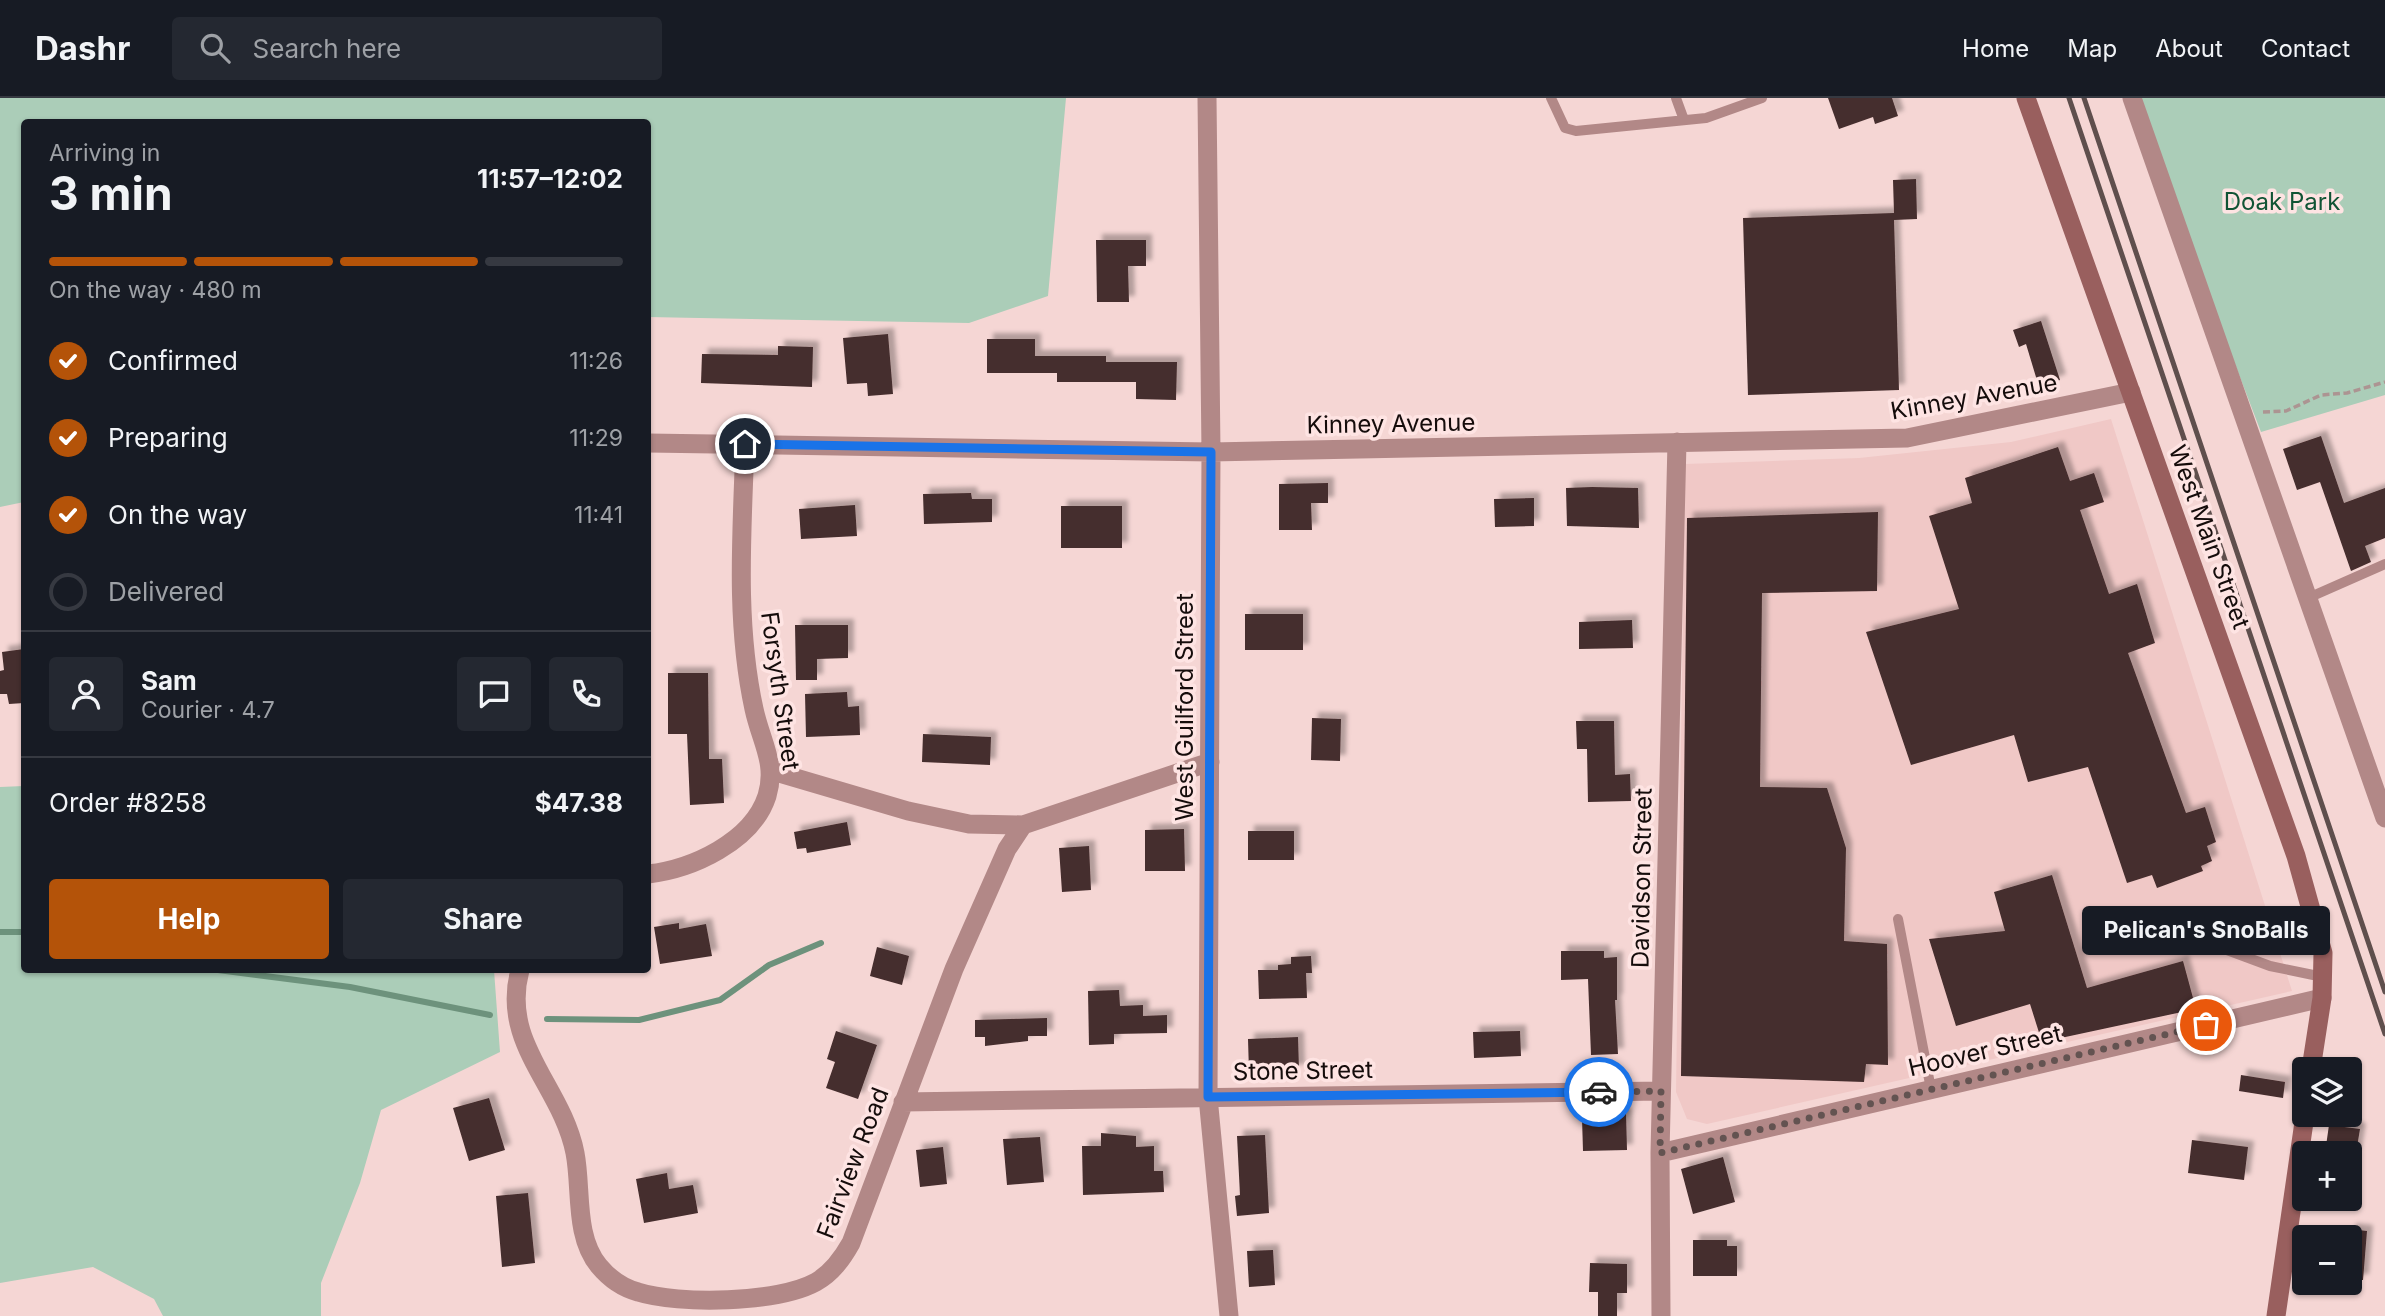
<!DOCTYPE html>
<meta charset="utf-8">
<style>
:root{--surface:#171b24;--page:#242831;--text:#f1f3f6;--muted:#9ea1a6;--line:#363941;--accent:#b45309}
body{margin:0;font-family:Inter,sans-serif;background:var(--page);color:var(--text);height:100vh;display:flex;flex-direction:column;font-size:26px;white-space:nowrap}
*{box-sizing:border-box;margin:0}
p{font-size:23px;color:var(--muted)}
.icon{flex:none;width:38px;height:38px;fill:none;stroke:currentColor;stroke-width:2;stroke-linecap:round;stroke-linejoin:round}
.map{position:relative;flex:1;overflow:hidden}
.details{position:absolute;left:21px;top:21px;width:630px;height:854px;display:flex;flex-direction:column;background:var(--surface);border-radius:7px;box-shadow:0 2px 5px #0004}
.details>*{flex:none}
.tools{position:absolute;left:2292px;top:959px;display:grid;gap:14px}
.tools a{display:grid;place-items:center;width:70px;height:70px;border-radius:7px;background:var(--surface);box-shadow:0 2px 5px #0004;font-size:35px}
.pin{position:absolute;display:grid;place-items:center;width:60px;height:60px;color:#fff;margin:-30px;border:4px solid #fff;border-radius:50%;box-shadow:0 2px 7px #0007}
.courier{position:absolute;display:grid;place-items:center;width:70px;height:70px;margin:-35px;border:5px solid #1a73e8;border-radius:50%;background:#fff;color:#222;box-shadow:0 2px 9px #0007}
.bubble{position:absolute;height:49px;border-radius:7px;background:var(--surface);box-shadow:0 2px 5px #0004;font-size:23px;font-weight:700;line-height:49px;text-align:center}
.summary em{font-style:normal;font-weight:700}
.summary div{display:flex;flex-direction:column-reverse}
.summary{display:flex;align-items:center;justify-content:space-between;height:119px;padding:0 28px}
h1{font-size:46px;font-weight:700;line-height:52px}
.bar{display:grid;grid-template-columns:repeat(4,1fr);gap:10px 7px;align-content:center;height:84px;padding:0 28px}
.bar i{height:9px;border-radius:5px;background:var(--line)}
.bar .current{background:var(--accent)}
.bar p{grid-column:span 4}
.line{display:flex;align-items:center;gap:18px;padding:0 28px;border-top:2px solid var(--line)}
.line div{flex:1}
.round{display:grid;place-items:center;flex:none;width:74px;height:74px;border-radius:7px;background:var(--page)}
ol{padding:0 28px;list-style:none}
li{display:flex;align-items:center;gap:21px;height:77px}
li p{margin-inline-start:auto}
li .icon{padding:7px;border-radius:50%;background:var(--accent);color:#fff;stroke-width:4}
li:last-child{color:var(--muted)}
li i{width:38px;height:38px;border:4px solid var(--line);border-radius:50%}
.action{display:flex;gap:14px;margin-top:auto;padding:14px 28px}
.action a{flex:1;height:80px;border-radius:7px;background:var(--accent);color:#fff;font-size:28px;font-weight:700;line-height:80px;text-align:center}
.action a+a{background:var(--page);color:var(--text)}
header{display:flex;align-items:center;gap:42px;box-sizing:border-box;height:98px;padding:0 35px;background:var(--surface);border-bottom:2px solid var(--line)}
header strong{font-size:33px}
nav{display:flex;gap:38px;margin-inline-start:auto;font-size:24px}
.search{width:490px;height:63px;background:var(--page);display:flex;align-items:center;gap:18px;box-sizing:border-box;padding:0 24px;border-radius:7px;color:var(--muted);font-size:26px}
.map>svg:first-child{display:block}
.built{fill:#f0c8c6}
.green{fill:#abcdb8}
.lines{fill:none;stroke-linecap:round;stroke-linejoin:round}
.stream{stroke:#6d927c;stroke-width:6}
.building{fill:#452d2d;filter:url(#shadow)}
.path{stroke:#ac9492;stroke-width:3.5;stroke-dasharray:7 3.5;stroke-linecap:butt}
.service{stroke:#b28887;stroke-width:10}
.minor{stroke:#b28887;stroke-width:19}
.tertiary{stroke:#b28887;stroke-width:19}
.secondary{stroke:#995f5e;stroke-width:19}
.rail{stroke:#5f4f4d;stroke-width:5}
.done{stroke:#635351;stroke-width:7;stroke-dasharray:0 12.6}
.route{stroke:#1a73e8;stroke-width:9}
.labels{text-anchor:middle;stroke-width:7;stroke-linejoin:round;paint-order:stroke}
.park-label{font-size:24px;fill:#115435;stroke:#fee4e3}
.street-label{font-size:24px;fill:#150c0b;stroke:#fee4e3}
</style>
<header>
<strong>Dashr</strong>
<div class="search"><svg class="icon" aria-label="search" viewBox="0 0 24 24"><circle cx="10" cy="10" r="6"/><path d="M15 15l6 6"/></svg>Search here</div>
<nav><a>Home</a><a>Map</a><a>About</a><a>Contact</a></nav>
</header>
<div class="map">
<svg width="2385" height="1218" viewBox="0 0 2385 1218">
<defs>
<filter id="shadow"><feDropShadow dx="6" dy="-6" stdDeviation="2" flood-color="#0004"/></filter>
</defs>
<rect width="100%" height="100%" fill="#f5d6d4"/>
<path class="built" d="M2111,321L2292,893L1707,1026L1687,1021L1676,994L1685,366L1859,360L2011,344Z"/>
<path class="green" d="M0,0H1066L1048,198L969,225L648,219V24H24V404L0,409Z
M2133,0H2385V297L2261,334Z
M24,688V872H494L500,954L381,1012L360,1085L321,1185V1218H163L154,1201L93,1169L0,1185V689Z"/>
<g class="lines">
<path class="stream" d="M0,834H24
M218,872L350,889L490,917
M547,921L639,922L720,902L769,867L821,845"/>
</g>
<path class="building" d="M1828,0H1892L1898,18L1875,26L1873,19L1839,31Z
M1916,81L1917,121L1894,122L1899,292L1748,297L1743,120L1894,115L1893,82Z
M1096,142H1146V168H1128L1129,204H1097Z
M2041,223L2060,282L2039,289L2026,246L2019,249L2013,232Z
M888,236L893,296L868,298L867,285L847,286L843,240Z
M987,241H1035V258H1106V264H1177L1176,302L1136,301V284H1057V275H987Z
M778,248L813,249L812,289L701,285L702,256L778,257Z
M2321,338L2344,405L2385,390V440L2365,448L2371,464L2351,473L2320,384L2297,392L2283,351Z
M2058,349L2070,383L2094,375L2104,404L2080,412L2109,496L2137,486L2155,545L2128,555L2186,715L2205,709L2216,744L2207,748L2212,763L2201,768L2203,773L2157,790L2152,777L2127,785L2088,669L2028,684L2014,637L1911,667L1866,534L1959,511L1929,418L1972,405L1965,380Z
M1328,385V405H1311L1312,432H1279V386Z
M1592,389L1638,390L1639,430L1567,428L1566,390Z
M971,395L972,401H992V424L924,426L923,396Z
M1534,400V428L1495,429L1494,401Z
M855,407L857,438L801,441L799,411Z
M1061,408H1122V450H1061Z
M1878,414L1877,493L1762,495L1760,689L1827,690L1846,750L1844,843L1887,846L1888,967L1866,966L1864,984L1681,978L1687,420Z
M1245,516H1303V552H1245Z
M1632,522L1633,550L1579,551V524Z
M795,527H848V560L817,561V582H796Z
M24,551V605L9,606L7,596H0V573L4,572L2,554Z
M668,575H708L709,661H722L724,705L690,707L687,636H668Z
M847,594L848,609L859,608L860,637L806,639L805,596Z
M1312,620L1341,621L1340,663L1311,662Z
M1576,623H1614L1615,677L1630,676L1631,703L1588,704L1587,651H1577Z
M923,636L991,639L990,667L922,664Z
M847,724L851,747L807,755L806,750L797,751L794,734Z
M1184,731L1185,773H1145V732Z
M1248,733H1294V762H1248Z
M1089,748L1091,792L1062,794L1059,750Z
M2052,777L2087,890L2183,863L2196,911L2042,944L2030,906L1956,928L1929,841L2005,833L1994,794Z
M679,825V831L706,826L712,858L660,866L654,829Z
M877,849L909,858L902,887L870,878Z
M1561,853H1604V860L1617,859V902H1615L1618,956L1591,957L1588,881L1561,882Z
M1311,858L1312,875H1306L1307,900L1259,901L1258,872H1278V867L1291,866V859Z
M1119,892L1120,908L1143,907V918L1167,917V935L1114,936V946L1089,947L1088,893Z
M1047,920V938H1028V943L985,948V939H975V922Z
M836,933L877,947L858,1001L826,990L835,964L827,961Z
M1520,933L1521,958L1474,960L1473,934Z
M1298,939L1299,972L1249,974L1248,941Z
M2241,977L2285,984L2283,1000L2239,993Z
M489,1000L505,1052L469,1063L453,1010Z
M1594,1016H1626L1627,1052L1583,1053L1582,1020H1594Z
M2329,1027L2360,1031L2356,1055H2325Z
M1101,1035L1136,1038V1049L1154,1048V1073H1163L1164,1094L1083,1097L1082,1048H1101Z
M1265,1037L1269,1115L1237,1118L1235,1098L1240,1097L1237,1038Z
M1040,1039L1044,1084L1007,1087L1003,1041Z
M2192,1042L2248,1049L2244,1082L2188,1075Z
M943,1049L947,1086L920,1089L916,1052Z
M1723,1059L1735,1104L1693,1116L1681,1071Z
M667,1075L669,1091L693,1087L698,1115L644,1125L636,1081Z
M528,1095L535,1165L502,1169L496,1098Z
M2350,1131L2367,1133L2363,1182H2350Z
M1693,1142H1727V1148H1737V1178H1693Z
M1273,1152L1275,1187L1249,1189L1247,1153Z
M1590,1165L1627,1166V1195H1617V1218H1598V1194H1589Z"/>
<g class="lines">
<path class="path" d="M2263,314L2286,313L2321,297L2347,295L2385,284"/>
<path class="service" d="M1551,0L1565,30L1576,33L1706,20L1762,0
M1676,0L1684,22
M2308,500L2385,466
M2116,820L2157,826L2270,868L2323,879
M1898,821L1931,991"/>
<path class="minor" d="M1207,0L1211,354L1208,999L1229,1218
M648,345L1211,354L1907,340L2131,294
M772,673L908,713L969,726L1023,727L1210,664
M648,776C692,771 752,744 767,698C777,665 761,644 754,611C735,524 742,434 745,346
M520,872C500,946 562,988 575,1055C582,1091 574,1138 599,1168C609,1180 623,1190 638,1194C679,1207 778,1205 816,1184C832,1175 842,1161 851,1145L954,871L1007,751L1023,727
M903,1004L1661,993
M1660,1055L2322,900
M1661,1218L1660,1055L1677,344"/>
<path class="tertiary" d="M2132,0L2385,720"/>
<path class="secondary" d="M2026,0L2296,758L2323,855L2322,900L2311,971
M2276,1218L2305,1017"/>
<path class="rail" d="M2069,0L2385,936
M2084,0L2385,894"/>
</g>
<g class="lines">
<path class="done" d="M1599,994L1661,993L1660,1055L2206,927"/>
<path class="route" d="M745,346L1211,354L1208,999L1599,994"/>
</g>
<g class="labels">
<g class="park-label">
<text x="2282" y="112">Doak Park</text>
</g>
<g class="street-label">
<text transform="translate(1974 299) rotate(-10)" y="8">Kinney Avenue</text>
<text transform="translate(1391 326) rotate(-1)" y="8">Kinney Avenue</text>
<text transform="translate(2209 439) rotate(70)" y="8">West Main Street</text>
<text transform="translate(780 593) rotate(82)" y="8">Forsyth Street</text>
<text transform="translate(1185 609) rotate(-90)" y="8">West Guilford Street</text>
<text transform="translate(1642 780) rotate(-89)" y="8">Davidson Street</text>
<text transform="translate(1985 953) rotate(-13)" y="8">Hoover Street</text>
<text transform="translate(1303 973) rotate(-1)" y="8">Stone Street</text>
<text transform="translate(853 1065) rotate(-69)" y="8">Fairview Road</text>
</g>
</g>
</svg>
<div class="tools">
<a><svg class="icon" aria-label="layers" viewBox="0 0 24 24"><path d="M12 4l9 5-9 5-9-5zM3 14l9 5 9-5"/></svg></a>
<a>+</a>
<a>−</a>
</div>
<div class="pin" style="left:2206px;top:927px;background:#ea580c"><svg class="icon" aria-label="bag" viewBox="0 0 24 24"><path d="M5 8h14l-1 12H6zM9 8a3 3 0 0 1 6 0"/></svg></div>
<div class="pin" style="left:745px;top:346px;background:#1f2937"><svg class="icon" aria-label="home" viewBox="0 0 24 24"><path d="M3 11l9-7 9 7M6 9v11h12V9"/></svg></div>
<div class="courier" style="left:1599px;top:994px"><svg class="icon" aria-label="car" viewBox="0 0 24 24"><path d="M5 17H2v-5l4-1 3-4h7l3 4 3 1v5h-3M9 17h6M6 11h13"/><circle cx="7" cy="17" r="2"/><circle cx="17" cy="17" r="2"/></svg></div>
<div class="bubble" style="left:2082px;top:808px;width:248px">Pelican's SnoBalls</div>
<section class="details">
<div class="summary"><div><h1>3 min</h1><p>Arriving in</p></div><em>11:57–12:02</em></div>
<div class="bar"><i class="current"></i><i class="current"></i><i class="current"></i><i></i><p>On the way · 480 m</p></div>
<ol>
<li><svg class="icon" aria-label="check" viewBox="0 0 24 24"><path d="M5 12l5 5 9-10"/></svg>Confirmed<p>11:26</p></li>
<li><svg class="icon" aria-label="check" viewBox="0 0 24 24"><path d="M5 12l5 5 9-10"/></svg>Preparing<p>11:29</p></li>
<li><svg class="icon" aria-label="check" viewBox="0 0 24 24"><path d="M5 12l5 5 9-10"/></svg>On the way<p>11:41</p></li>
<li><i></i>Delivered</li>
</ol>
<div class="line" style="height:126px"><a class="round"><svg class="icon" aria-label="person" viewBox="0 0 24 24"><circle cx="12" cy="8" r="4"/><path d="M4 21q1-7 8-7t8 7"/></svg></a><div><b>Sam</b><p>Courier · 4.7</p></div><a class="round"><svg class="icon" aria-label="chat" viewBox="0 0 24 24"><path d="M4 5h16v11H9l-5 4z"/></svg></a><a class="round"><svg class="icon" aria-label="phone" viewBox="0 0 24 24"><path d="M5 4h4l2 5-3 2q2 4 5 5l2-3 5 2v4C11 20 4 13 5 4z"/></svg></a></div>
<div class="line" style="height:91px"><div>Order #8258</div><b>$47.38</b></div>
<div class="action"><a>Help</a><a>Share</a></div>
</section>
</div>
